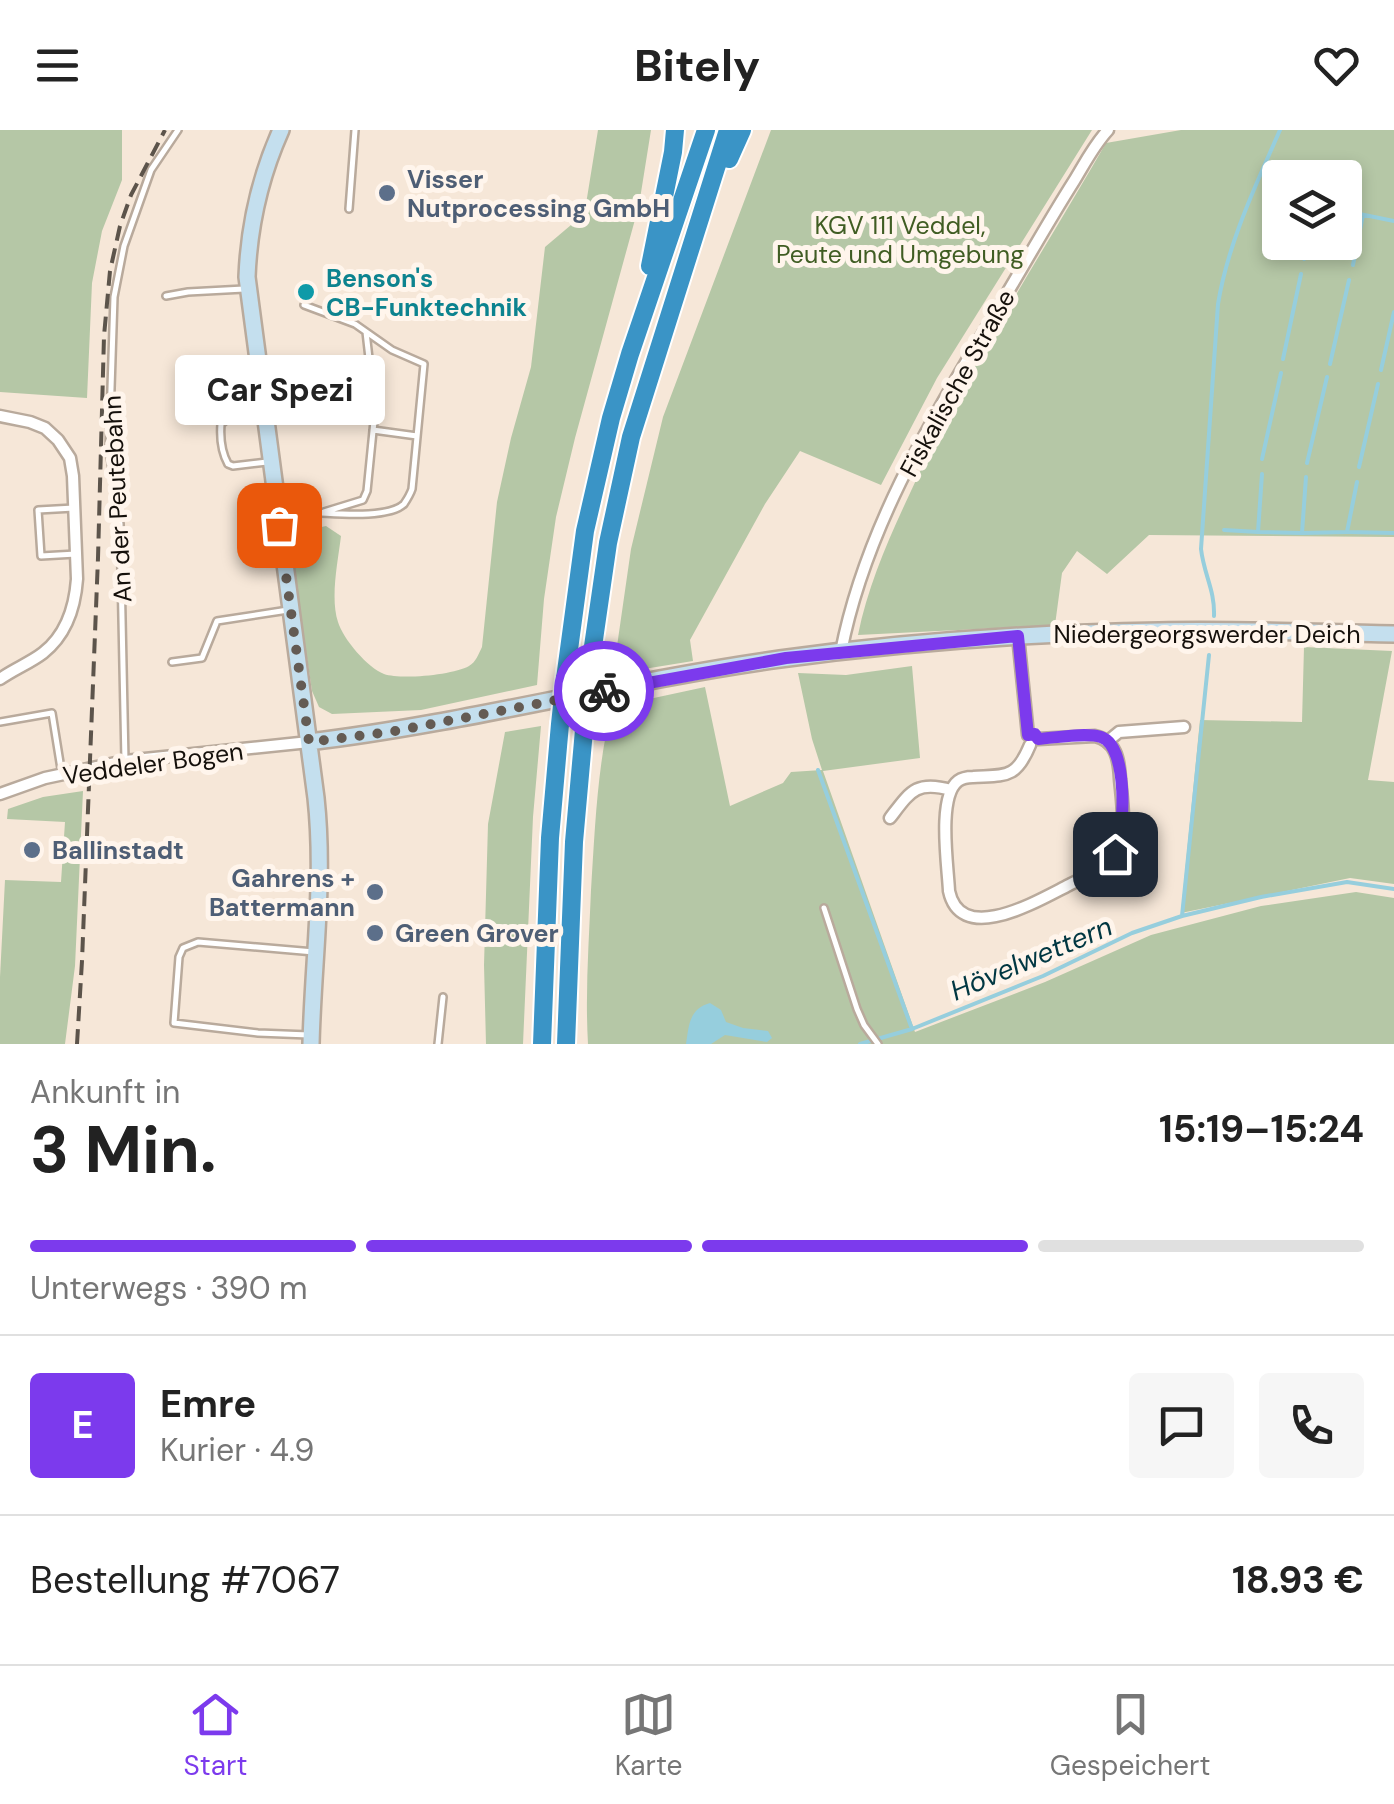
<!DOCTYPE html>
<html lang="de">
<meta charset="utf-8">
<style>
:root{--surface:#fff;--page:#f6f6f6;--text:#222;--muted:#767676;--line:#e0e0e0;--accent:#7c3aed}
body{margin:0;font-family:"DM Sans",sans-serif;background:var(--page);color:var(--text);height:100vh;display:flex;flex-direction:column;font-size:38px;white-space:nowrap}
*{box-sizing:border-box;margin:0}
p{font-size:32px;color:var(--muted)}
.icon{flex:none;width:55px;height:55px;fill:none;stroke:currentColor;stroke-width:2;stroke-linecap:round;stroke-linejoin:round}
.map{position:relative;height:914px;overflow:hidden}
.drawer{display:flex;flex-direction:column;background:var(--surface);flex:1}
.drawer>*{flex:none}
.tools{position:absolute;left:1262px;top:30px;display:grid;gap:20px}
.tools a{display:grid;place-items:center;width:100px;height:100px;border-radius:10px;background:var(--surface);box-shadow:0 5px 15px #0003;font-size:50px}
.pin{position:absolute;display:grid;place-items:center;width:85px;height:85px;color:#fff;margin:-42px;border-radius:20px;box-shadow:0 5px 15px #0006}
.courier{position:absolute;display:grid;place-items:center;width:100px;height:100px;margin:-50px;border:8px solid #7c3aed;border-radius:50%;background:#fff;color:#222;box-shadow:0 2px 12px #0007}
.bubble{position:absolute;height:70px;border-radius:10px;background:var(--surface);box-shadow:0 5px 15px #0003;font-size:32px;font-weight:700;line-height:70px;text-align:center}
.headline em{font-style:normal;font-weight:700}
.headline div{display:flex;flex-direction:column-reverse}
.headline{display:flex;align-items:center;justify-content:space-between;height:170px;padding:0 30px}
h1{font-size:65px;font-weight:700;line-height:75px}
.bar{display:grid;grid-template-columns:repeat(4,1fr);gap:15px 10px;align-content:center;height:120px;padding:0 30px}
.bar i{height:12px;border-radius:8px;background:var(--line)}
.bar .selected{background:var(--accent)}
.bar p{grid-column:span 4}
.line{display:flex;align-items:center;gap:25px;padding:0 30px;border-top:2px solid var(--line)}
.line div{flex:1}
.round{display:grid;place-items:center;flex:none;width:105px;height:105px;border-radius:10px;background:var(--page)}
header{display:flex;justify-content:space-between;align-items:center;height:130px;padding:0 30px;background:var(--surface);font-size:45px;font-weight:700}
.tabs{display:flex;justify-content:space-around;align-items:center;height:140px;border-top:2px solid var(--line);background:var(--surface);font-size:28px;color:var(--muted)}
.tabs a{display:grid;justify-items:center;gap:5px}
.tabs .selected{color:var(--accent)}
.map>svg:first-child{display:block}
.green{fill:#b5c7a6;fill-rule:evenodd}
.water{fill:#96cedd}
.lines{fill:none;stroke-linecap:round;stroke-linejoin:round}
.stream{stroke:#96cedd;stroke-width:4}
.lane-casing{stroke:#b9aa9c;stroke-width:10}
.street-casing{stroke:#b9aa9c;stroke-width:15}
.secondary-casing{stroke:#b9aa9c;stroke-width:20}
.highway-casing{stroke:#fff;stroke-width:22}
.lane{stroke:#fff;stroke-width:5}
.street{stroke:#fff;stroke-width:10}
.secondary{stroke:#c4dfee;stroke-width:15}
.highway{stroke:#3a94c6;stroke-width:18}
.rail{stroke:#5c544b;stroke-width:4;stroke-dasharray:15 8;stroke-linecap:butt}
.highway-bridge-casing{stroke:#fff;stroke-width:22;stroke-linecap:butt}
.highway-bridge{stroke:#3a94c6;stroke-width:18}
.done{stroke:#645b53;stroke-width:10;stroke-dasharray:0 18}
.route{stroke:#7c3aed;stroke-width:12}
.service-dot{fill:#5c6f8a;stroke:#fff5ec;stroke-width:4}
.culture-dot{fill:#0f9aa8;stroke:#fff5ec;stroke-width:4}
.labels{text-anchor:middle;stroke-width:10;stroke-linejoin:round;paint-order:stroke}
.service-label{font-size:25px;font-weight:bold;fill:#4e5e75;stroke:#fff5ec;text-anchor:start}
.park-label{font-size:25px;fill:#405d23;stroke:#fff5ec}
.culture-label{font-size:25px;font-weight:bold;fill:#0d838f;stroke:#fff5ec;text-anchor:start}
.street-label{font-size:25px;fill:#15100b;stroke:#fff5ec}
.water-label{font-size:28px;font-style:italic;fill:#013742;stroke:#fff5ec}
</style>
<header><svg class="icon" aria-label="menu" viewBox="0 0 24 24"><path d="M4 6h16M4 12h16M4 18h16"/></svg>Bitely<svg class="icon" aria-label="heart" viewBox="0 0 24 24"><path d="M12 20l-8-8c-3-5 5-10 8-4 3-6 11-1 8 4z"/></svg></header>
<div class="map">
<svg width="1394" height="914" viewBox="0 0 1394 914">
<rect width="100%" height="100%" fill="#f6e7d8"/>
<path class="green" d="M0,0H122V50L102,101L92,153L87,268L0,262Z
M598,0H651L639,75L575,308L556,387L544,469L537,555L421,580L332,584L319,577L312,561L291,424L300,423L295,403L326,396L341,406C338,431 330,468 338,492C343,509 368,538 384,544C401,550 453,545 469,536C476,532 478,525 482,517L497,372L511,308L531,237L545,117L571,95L586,74Z
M771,0H1092L937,248L881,355L800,321L765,374L690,510L693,531L613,544L631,419L663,287Z
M1181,0H1394V407L1149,405L1107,444L1077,421L1062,443L1055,495L858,505C868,455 889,408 911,361C966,240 1039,129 1106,13ZM1280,48H1345V112H1280Z
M1304,517L1392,521L1368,650L1394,652V754L1350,748L1181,783L1200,590L1302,592Z
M912,536L920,628L823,641L915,902L1045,852L1151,805L1261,776L1356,762L1394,768V914H588C585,862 589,812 591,760C595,699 597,636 612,577L705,557L730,676L783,653L791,642L822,640L812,609L798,543L846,545Z
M541,596L533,687L523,914H486L484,835L488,694L505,602Z
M83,661L75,836L65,914H0V847L5,750L61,752L65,692L7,689L8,679L43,667Z"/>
<path class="water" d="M710,873L721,880L726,892L743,898L768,901L772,908L767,912L725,905L711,914H686C689,895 689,879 710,873Z"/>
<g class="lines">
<path class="stream" d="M1276,68L1280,67
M1345,81L1394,91
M1304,129L1308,112
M1353,135L1363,85
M1283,229L1301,144
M1330,234L1349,150
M1381,240L1394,182
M1262,329L1281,243
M1307,333L1327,247
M1359,337L1378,254
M1224,400L1258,402L1262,344
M1258,402L1302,403L1306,347
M1349,402L1394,403
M1303,403L1347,402L1357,352
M1214,486C1215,460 1204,445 1201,419L1218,174C1228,113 1255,57 1280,0
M818,640L912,899
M1182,786L1209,525
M860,914L912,899L1043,846L1132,803L1182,786L1261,767L1347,752L1394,759"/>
<g class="lane-casing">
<path id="lane" d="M349,79L355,0
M166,166L188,162L244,159
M304,175L355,194L392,220L424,234L412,359C411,362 406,371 404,374C389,388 341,384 321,383
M181,259L256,254
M262,283L226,290L221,294C220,307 222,323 228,334L233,336L267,332
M373,300L417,306
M74,378L38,380L41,426L76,424
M324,382L363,370L367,361L375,281L366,202
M172,532L202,528L217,491L288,480
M0,592L52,583L62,645
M125,631L120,394L109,319L114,167L124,116L151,40L178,0
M824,778L857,879L864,895L878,914
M309,905L258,903L174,893L179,827L183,818L198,812L314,822
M438,914L443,867"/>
</g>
<g class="street-casing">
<path id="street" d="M0,286L30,292L45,298L58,310L70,328L73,346L77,449C75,477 66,505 43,523C30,533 14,539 0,549
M1018,506L1028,605
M841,522C868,383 949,263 1019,143C1037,112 1055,81 1074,51C1085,33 1094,15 1108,0
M1108,611L1119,602L1184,597
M1030,615C1016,649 1006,645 973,647C969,647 962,648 958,651C937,667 948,737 949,761C961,817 1039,770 1069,755C1083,747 1105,740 1114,725C1128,704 1122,672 1120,649C1119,629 1116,611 1095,606L1038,609
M0,664L45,648L125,631L309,612
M890,688C910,662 916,650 951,660"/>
</g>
<g class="secondary-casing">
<path id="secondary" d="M281,0C260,47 249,95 247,147L316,668C325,751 313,831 311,914
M309,612C467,593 622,551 780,529C904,512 1033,503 1159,501C1237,499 1316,503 1394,504"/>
</g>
<g class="highway-casing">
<path id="highway" d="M729,29L742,0
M650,136L673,22L675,0
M589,544L608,413L631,307L728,0
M565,549L585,401L611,288L630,224L706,0
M542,914L550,708L560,594
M566,914L574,712L585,589"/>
</g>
<use href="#lane" class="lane"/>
<use href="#street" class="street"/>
<use href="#secondary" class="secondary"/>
<use href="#highway" class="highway"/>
<path class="rail" d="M77,914L82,831L98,428L104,206L110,141L120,96L131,65L165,0"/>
<g class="highway-bridge-casing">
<path id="highway-bridge" d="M585,589L589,544
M560,594L565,549"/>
</g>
<use href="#highway-bridge" class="highway-bridge"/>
</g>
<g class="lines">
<path class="done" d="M279,395L309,612L390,602L604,561"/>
<path class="route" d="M604,561L786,528L1018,506L1028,605L1035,604L1038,609C1055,608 1085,602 1101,607C1129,616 1125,703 1115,724"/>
</g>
<g class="service-dot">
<circle cx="387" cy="63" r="10"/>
<circle cx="32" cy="720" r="10"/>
<circle cx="375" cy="762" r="10"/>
<circle cx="375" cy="803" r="10"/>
</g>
<circle class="culture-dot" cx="306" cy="162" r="10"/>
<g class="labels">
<g class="service-label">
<text x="407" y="58">Visser<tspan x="407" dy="29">Nutprocessing GmbH</tspan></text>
<text x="52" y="729">Ballinstadt</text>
<text x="355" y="757" text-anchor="end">Gahrens +<tspan x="355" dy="29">Battermann</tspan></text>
<text x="395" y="812">Green Grover</text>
</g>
<g class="park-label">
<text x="900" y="104">KGV 111 Veddel,<tspan x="900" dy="29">Peute und Umgebung</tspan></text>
</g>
<g class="culture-label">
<text x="326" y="157">Benson's<tspan x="326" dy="29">CB-Funktechnik</tspan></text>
</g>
<g class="street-label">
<text transform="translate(957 253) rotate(-61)" y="9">Fiskalische Straße</text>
<text transform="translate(117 369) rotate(-93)" y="9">An der Peutebahn</text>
<text x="1207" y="513">Niedergeorgswerder Deich</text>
<text transform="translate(153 633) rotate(-8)" y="9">Veddeler Bogen</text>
</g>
<g class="water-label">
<text transform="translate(1031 828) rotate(-23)" y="10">Hövelwettern</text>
</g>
</g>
</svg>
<div class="tools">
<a><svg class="icon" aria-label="layers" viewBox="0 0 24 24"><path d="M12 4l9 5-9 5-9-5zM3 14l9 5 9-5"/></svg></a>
</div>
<div class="pin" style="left:279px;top:395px;background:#ea580c"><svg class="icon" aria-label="bag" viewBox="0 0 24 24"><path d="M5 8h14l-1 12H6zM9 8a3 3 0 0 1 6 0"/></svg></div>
<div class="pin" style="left:1115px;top:724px;background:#1f2937"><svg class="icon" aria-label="home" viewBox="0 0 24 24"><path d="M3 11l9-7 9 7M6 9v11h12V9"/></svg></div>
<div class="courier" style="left:604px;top:561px"><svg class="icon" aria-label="bike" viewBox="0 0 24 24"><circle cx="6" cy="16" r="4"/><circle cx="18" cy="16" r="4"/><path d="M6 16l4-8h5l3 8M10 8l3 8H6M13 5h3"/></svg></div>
<div class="bubble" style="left:175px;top:225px;width:210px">Car Spezi</div>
</div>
<section class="drawer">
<div class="headline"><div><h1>3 Min.</h1><p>Ankunft in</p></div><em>15:19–15:24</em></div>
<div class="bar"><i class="selected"></i><i class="selected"></i><i class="selected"></i><i></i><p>Unterwegs · 390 m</p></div>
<div class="line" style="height:180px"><b class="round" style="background:var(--accent);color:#fff">E</b><div><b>Emre</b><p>Kurier · 4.9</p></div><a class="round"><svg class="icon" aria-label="chat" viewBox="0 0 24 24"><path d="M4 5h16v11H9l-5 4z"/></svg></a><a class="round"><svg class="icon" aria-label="phone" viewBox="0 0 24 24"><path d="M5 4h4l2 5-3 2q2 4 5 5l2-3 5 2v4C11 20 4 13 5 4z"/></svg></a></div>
<div class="line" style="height:130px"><div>Bestellung #7067</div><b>18.93 €</b></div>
</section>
<nav class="tabs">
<a class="selected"><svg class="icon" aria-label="home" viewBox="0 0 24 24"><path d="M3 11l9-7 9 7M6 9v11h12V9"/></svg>Start</a>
<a><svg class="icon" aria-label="map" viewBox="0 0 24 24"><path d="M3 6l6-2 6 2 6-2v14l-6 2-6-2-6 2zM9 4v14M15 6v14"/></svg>Karte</a>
<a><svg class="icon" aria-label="saved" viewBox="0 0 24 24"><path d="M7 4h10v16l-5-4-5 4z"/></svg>Gespeichert</a>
</nav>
